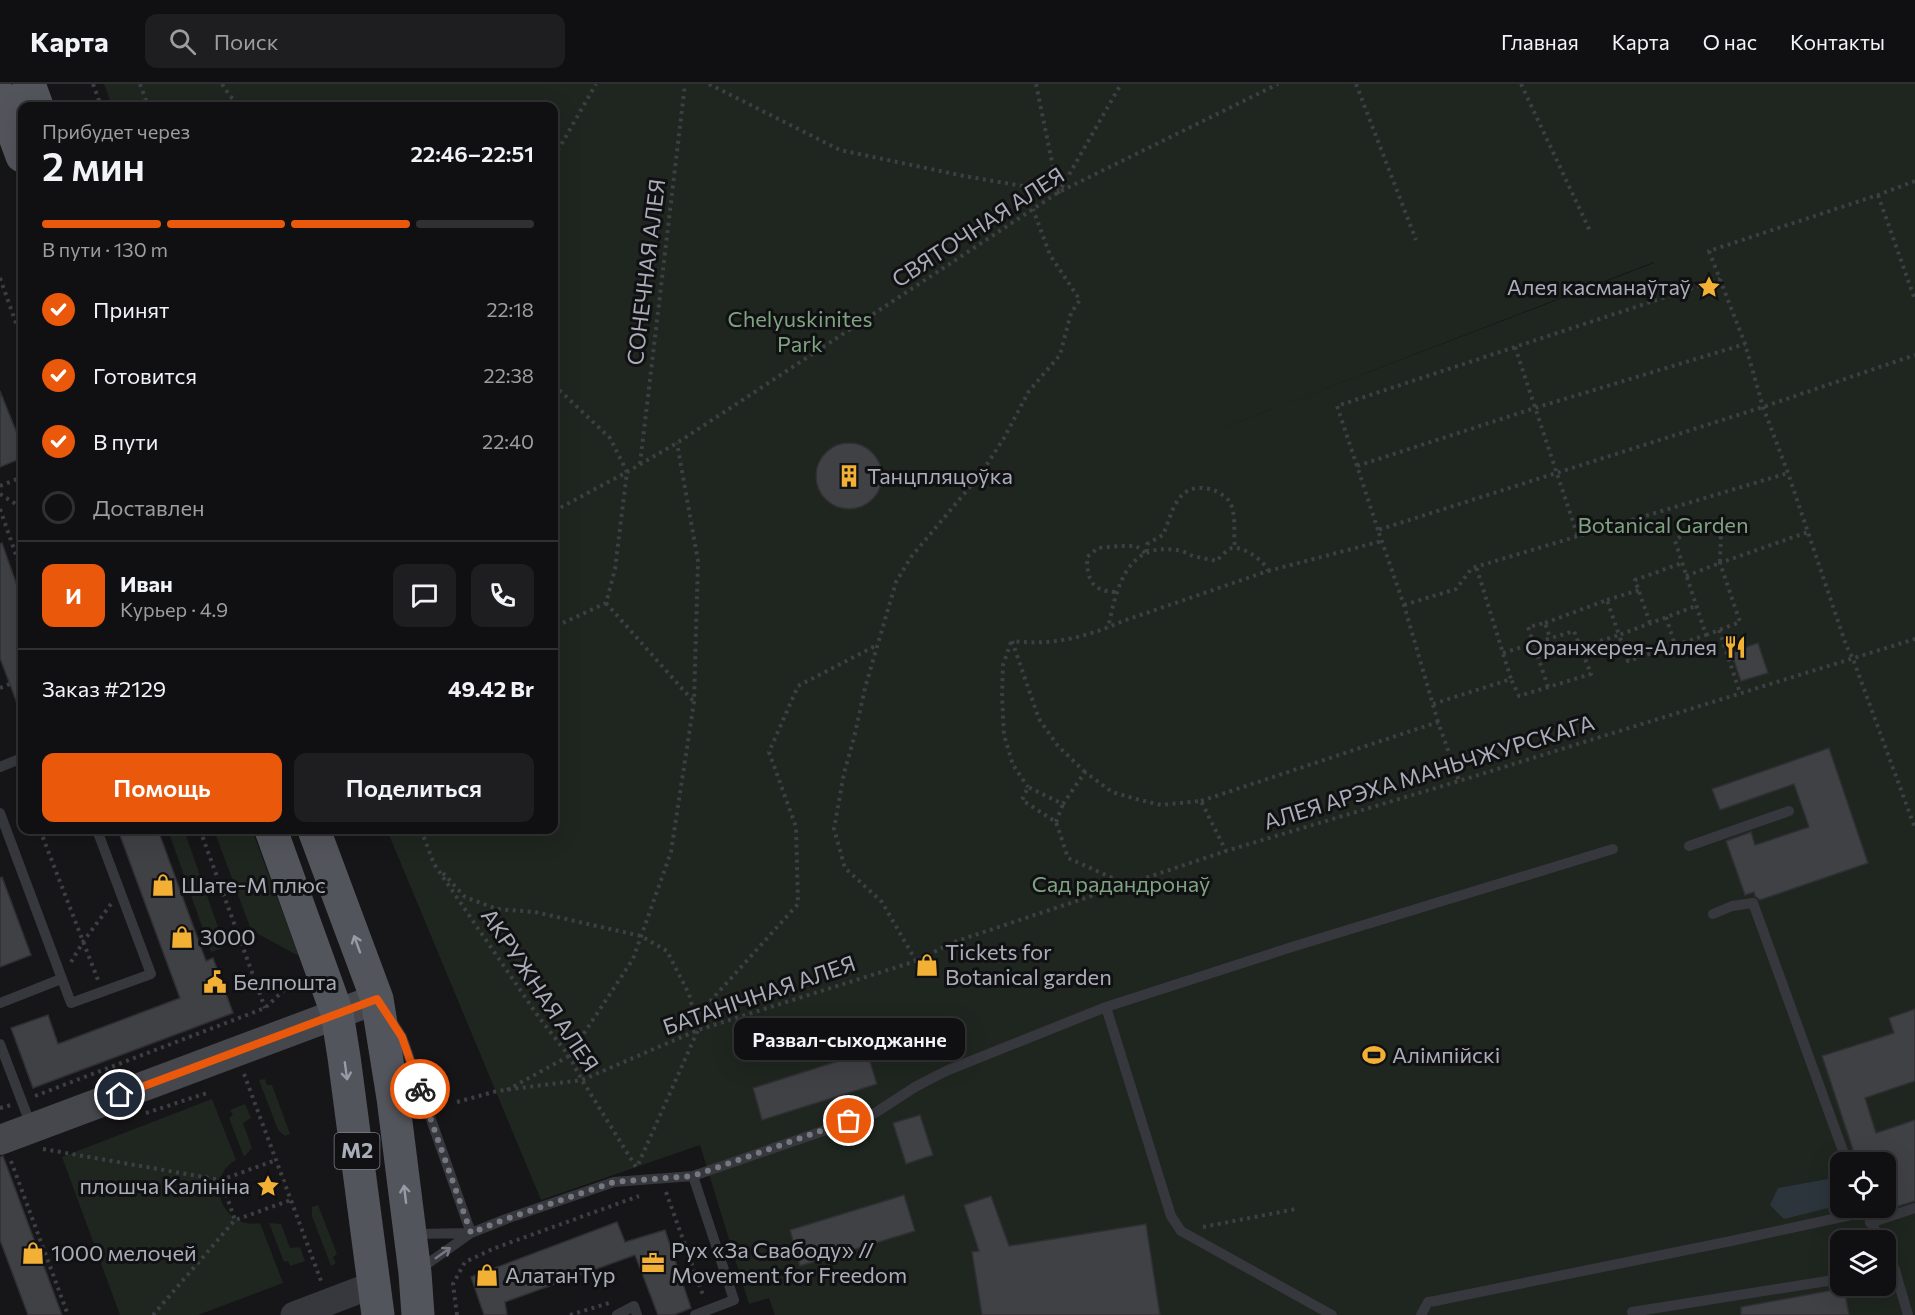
<!DOCTYPE html>
<html lang="ru">
<meta charset="utf-8">
<style>
:root{--surface:#101012;--page:#1e1e20;--text:#f1f3f6;--muted:#9c9d9f;--line:#303032;--accent:#ea580c}
body{margin:0;font-family:Commissioner,sans-serif;background:var(--page);color:var(--text);height:100vh;display:flex;flex-direction:column;font-size:22px;white-space:nowrap}
*{box-sizing:border-box;margin:0}
p{font-size:20px;color:var(--muted)}
.icon{flex:none;width:33px;height:33px;fill:none;stroke:currentColor;stroke-width:2;stroke-linecap:round;stroke-linejoin:round}
.map{position:relative;flex:1;overflow:hidden}
.drawer{position:absolute;left:18px;top:18px;width:540px;height:732px;display:flex;flex-direction:column;background:var(--surface);border-radius:12px;box-shadow:0 6px 24px #0002,0 0 0 2px var(--line)}
.drawer>*{flex:none}
.tools{position:absolute;left:1830px;top:1068px;display:grid;gap:12px}
.tools a{display:grid;place-items:center;width:66px;height:66px;border-radius:12px;background:var(--surface);box-shadow:0 6px 24px #0002,0 0 0 2px var(--line);font-size:30px}
.pin{position:absolute;display:grid;place-items:center;width:51px;height:51px;color:#fff;margin:-26px;border:3px solid #fff;border-radius:50%;box-shadow:0 2px 6px #0007}
.courier{position:absolute;display:grid;place-items:center;width:60px;height:60px;margin:-30px;border:4px solid #ea580c;border-radius:50%;background:#fff;color:#222;box-shadow:0 2px 8px #0007}
.bubble{position:absolute;height:42px;border-radius:12px;background:var(--surface);box-shadow:0 6px 24px #0002,0 0 0 2px var(--line);font-size:20px;font-weight:600;line-height:42px;text-align:center}
.head em{font-style:normal;font-weight:600}
.head div{display:flex;flex-direction:column-reverse}
.head{display:flex;align-items:center;justify-content:space-between;height:102px;padding:0 24px}
h1{font-size:39px;font-weight:600;line-height:45px}
.bar{display:grid;grid-template-columns:repeat(4,1fr);gap:9px 6px;align-content:center;height:72px;padding:0 24px}
.bar i{height:8px;border-radius:4px;background:var(--line)}
.bar .on{background:var(--accent)}
.bar p{grid-column:span 4}
.line{display:flex;align-items:center;gap:15px;padding:0 24px;border-top:2px solid var(--line)}
.line div{flex:1}
.round{display:grid;place-items:center;flex:none;width:63px;height:63px;border-radius:12px;background:var(--page)}
ol{padding:0 24px;list-style:none}
li{display:flex;align-items:center;gap:18px;height:66px}
li p{margin-inline-start:auto}
li .icon{padding:6px;border-radius:50%;background:var(--accent);color:#fff;stroke-width:4}
li:last-child{color:var(--muted)}
li i{width:33px;height:33px;border:3px solid var(--line);border-radius:50%}
.primary-button{display:flex;gap:12px;margin-top:auto;padding:12px 24px}
.primary-button a{flex:1;height:69px;border-radius:12px;background:var(--accent);color:#fff;font-size:24px;font-weight:600;line-height:69px;text-align:center}
.primary-button a+a{background:var(--page);color:var(--text)}
header{display:flex;align-items:center;gap:36px;box-sizing:border-box;height:84px;padding:0 30px;background:var(--surface);border-bottom:2px solid var(--line)}
header strong{font-size:28px}
nav{display:flex;gap:33px;margin-inline-start:auto;font-size:21px}
.search{width:420px;height:54px;background:var(--page);display:flex;align-items:center;gap:15px;box-sizing:border-box;padding:0 21px;border-radius:12px;color:var(--muted);font-size:22px}
.map>svg:first-child{display:block}
.green{fill:#1e261f;fill-rule:evenodd}
.water{fill:#2c353c}
.building{fill:#404145;stroke:#303034;stroke-width:1.5}
.lines{fill:none;stroke-linecap:round;stroke-linejoin:round}
.path{stroke:#3d3f44;stroke-width:4;stroke-dasharray:3 4.5;stroke-linecap:butt}
.service{stroke:#37383d;stroke-width:10}
.tertiary{stroke:#37383d;stroke-width:27}
.secondary{stroke:#45474d;stroke-width:30}
.primary{stroke:#53555c;stroke-width:33}
.oneway{stroke:#979ba6}
.oneway2{stroke:#757881}
.done{stroke:#757880;stroke-width:6;stroke-dasharray:0 10.8}
.route{stroke:#ea580c;stroke-width:8}
.labels{text-anchor:middle;stroke-width:6;stroke-linejoin:round;paint-order:stroke}
.shield{fill:#111113;stroke:#7b7e86;stroke-width:1.5}
.shield-label{font-size:21px;font-weight:bold;fill:#a8adb8}
.street-label{font-size:22px;fill:#a8adb8;stroke:#111113}
.poi-label{font-size:22px;fill:#a8adb8;stroke:#111113;text-anchor:start}
.park-label{font-size:22px;fill:#7fa381;stroke:#111113}
</style>
<header>
<strong>Карта</strong>
<div class="search"><svg class="icon" aria-label="search" viewBox="0 0 24 24"><circle cx="10" cy="10" r="6"/><path d="M15 15l6 6"/></svg>Поиск</div>
<nav><a>Главная</a><a>Карта</a><a>О нас</a><a>Контакты</a></nav>
</header>
<div class="map">
<svg width="1915" height="1231" viewBox="0 0 1915 1231">
<rect width="100%" height="100%" fill="#161618"/>
<path class="green" d="M104,0H1915V1231H775L769,1214L749,1220L700,1061L541,1116L387,746H554V22H112ZM1654,178V179L1191,356ZM1840,1078H1886V1124H1840ZM1840,1156H1886V1202H1840Z
M168,746H184L225,863L211,868Z
M214,746H252L299,872L251,846Z
M265,995L267,1001H272L290,1050L285,1052L278,1046L259,996Z
M212,1015L236,1076C203,1094 222,1146 260,1139L283,1199L198,1231H120L62,1073Z
M245,1020L251,1034L243,1039L252,1064L244,1073L229,1034L233,1031L230,1026Z
M318,1121L337,1170L333,1173L336,1179L331,1182L312,1132V1123Z
M269,1139L281,1140L290,1164L300,1163L305,1177L290,1182L288,1177L284,1178Z"/>
<path class="water" d="M1828,1095L1836,1122L1784,1135L1770,1121L1778,1104Z"/>
<path class="building" d="M0,307L22,362V374L0,383Z
M816 392a33 33 0 1 1 66 0a33 33 0 1 1-66 0Z
M2,459L22,516V629L21,630L0,574V460Z
M1758,559L1768,589L1741,597L1731,568Z
M1829,664L1868,779L1760,816L1755,812L1754,808L1745,811L1726,757L1751,748L1755,761L1809,743L1794,700L1720,726L1712,705Z
M118,746H158L206,877L213,874L233,929L33,1004L11,944L48,931L58,960L180,914Z
M2,793L31,871L0,883V794Z
M1915,925V997L1865,1014L1876,1049L1915,1036V1117L1886,1126V1078H1857L1822,972L1894,949L1889,934Z
M867,968L877,1000L762,1036L753,1004Z
M920,1031L933,1071L906,1080L893,1039Z
M3,1072L62,1231H28L0,1156V1073Z
M904,1111L915,1147L800,1182L790,1146Z
M991,1112L1009,1162L1146,1140L1160,1231H982L972,1168L979,1167L964,1121Z
M617,1138L625,1158L665,1146L691,1224L674,1231H658L635,1171L505,1218L507,1231H484L471,1193Z
M1844,1204L1849,1231H1741V1223Z"/>
<g class="lines">
<path class="path" d="M93,0L101,22
M140,0L148,22
M222,0L230,12L241,22
M709,0L840,66L964,92L1059,108L1121,0
M1036,0L1058,107
M1356,0L1416,156
M1521,0L1590,147
M554,73L596,0
M1915,97L1878,111L1709,167L1745,260L1763,323L1788,389L1846,561L1853,575L1915,744
M1878,111L1915,216
M0,194L22,256
M1515,263L1578,453
M554,301L610,354L627,388L615,485L606,519L554,543
M640,380L685,0
M1357,382L1337,322L1720,195
M0,402L22,393
M0,410L22,424
M0,425L22,488
M554,427L627,388L677,359L1059,108L1278,0
M1378,446L1357,382L1535,324L1745,260
M1268,487L1382,457
M1686,492L1720,479L1721,449L1715,436L1696,440L1675,457L1706,551L1628,577L1619,551L1696,522
M1115,508C1092,507 1087,496 1087,473L1098,464L1119,462H1136L1147,470V460L1163,451C1173,428 1176,398 1210,405C1215,406 1226,412 1229,417C1237,429 1233,449 1235,463
M1607,516L1639,506
M606,519L694,618
M1404,521L1456,505L1472,484L1788,389
M1666,533L1675,561
M1545,539L1607,516L1619,551L1581,563
M1650,539L1635,496L1682,479
M1719,546L1740,609
M1706,551L1740,538L1720,479L1808,448
M1011,558L1003,581L1002,613L1004,651L1013,681L1028,703
M1503,569L1574,547L1591,590L1519,612L1511,595
M1548,603L1528,543L1545,539L1550,554
M0,604L10,600
M1433,620L1511,595L1476,482
M1438,638L1404,521L1378,446L1763,323L1915,271
M18,688L22,698
M1085,688L1058,662L1039,635L1012,557C1052,562 1087,553 1123,537L1268,487C1265,477 1243,462 1232,464C1226,466 1221,473 1216,477C1209,475 1201,474 1193,472C1188,470 1182,466 1176,466C1126,458 1116,506 1108,544
M1201,717L1438,638L1459,697
M1056,738L1063,720
M40,746L98,896
M200,746L265,924
M421,746L434,780L538,932L569,972L582,996L636,1083
M443,789L465,813L497,825L535,828L641,852L667,867L689,910L698,946L637,1083
M1126,800L1068,774L1056,738L1022,716L1028,703L1063,720L1085,688L1112,708L1136,715L1161,721L1201,717L1226,767
M916,877L882,818L845,784L834,745L844,689L854,654L865,604L896,498L911,473L980,391L1004,354L1029,307L1060,271L1071,229L1080,216L1050,171L1033,125
M71,878L83,858L111,820
M695,934L798,820L796,743L769,668L798,602L877,561
M244,990L321,1197
M507,1006L569,972L633,875L671,768L694,618L698,477L677,359
M35,1012L265,924L298,893
M457,1018L497,1007L582,996L698,946L916,877L954,858L1226,767L1459,697L1915,555
M0,1024L11,1021
M146,1029L210,1008
M43,1065L221,1096L276,1076
M11,1077L68,1231
M221,1096L235,1136
M666,1108L704,1214
M1203,1143L1296,1125
M153,1231L235,1136L291,1116
M457,1231L453,1200L465,1178L495,1164L639,1112
M570,1231L609,1219"/>
<path class="service" d="M0,683L22,674
M0,729L71,919L151,890L97,746
M1689,762L1789,727
M1713,830L1732,822L1753,819L1847,1078
M0,919L61,895
M1106,923L1171,1132L1181,1147L1332,1231
M393,939L402,953L471,1149
M0,960L32,1044
M693,1092L875,1029L915,1003L946,987L1106,923L1295,862L1613,765
M1864,1124L1880,1156
M1870,1139L1915,1124
M414,1150L471,1149
M1886,1167L1895,1186
M420,1185L471,1149L506,1135L614,1098L693,1092L734,1216L695,1231
M1886,1188L1895,1186L1908,1231
M1632,1228L1840,1195
M617,1231L634,1222L637,1231
M1421,1231L1428,1218L1435,1217L1731,1157L1851,1131"/>
<path class="tertiary" d="M294,1231L365,1204L376,1205"/>
<path class="secondary" d="M0,1056L377,915"/>
<path class="primary" d="M29,0L37,22
M0,12L22,72
M271,746L337,929L344,973L378,1231
M314,746L377,915L393,1014L415,1189L418,1231"/>
</g>
<defs><path id="oneway-shaft" d="M-6 0H5M1.5-3L5.5 0L1.5 3" fill="none" stroke-width="1.6" stroke-linecap="round" stroke-linejoin="round" transform="scale(1.5)"/></defs>
<g class="oneway">
<use href="#oneway-shaft" transform="translate(357 860) rotate(-110)"/>
<use href="#oneway-shaft" transform="translate(346 987) rotate(82)"/>
<use href="#oneway-shaft" transform="translate(405 1110) rotate(-97)"/>
</g>
<use class="oneway2" href="#oneway-shaft" transform="translate(443 1169) rotate(-35)"/>
<g class="lines">
<path class="done" d="M420,1005L471,1149L506,1135L614,1098L693,1092L849,1037"/>
<path class="route" d="M120,1011L377,915L402,953L420,1005"/>
</g>
<defs>
<g id="sight-bare" transform="scale(1.8)"><path d="M0-6L1.8-2.2L6-1.7L2.9 1.2L3.7 5.4L0 3.3L-3.7 5.4L-2.9 1.2L-6-1.7L-1.8-2.2Z" fill="#f2b134" stroke="#111113" stroke-width="2.5" paint-order="stroke"/></g>
<g id="building-bare" transform="scale(1.8)"><path d="M-4-6H4V6H1V3H-1V6H-4ZM-2.5-4.3h1.7v1.8h-1.7ZM.8-4.3h1.7v1.8H.8ZM-2.5-1h1.7V.8h-1.7ZM.8-1h1.7V.8H.8Z" fill="#f2b134" stroke="#111113" stroke-width="2.5" paint-order="stroke"/></g>
<g id="restaurant-bare" transform="scale(1.8)"><path d="M-5-6h1v4h1v-4h1v4h1v-4h1v5L-1.5 .5V6h-2V.5L-5-1ZM5-6V6H3V1.5H1.5Q1.5-4 5-6Z" fill="#f2b134" stroke="#111113" stroke-width="2.5" paint-order="stroke"/></g>
<g id="shop-bare" transform="scale(1.8)"><path d="M-5-2.5h2.3a2.7 3.5 0 0 1 5.4 0H5L5.5 6h-11ZM-1.5-2.5h3a1.5 2.3 0 0 0-3 0Z" fill="#f2b134" stroke="#111113" stroke-width="2.5" paint-order="stroke"/></g>
<g id="civic-bare" transform="scale(1.8)"><path d="M-.6-6.5H3V-4.5H.6V-3L4-1V1h2V6H-6V1h2V-1L-.6-3ZM-1.2 2.5V6h2.4V2.5Z" fill="#f2b134" stroke="#111113" stroke-width="2.5" paint-order="stroke"/></g>
<g id="stadium-bare" transform="scale(1.8)"><path d="M0-5a6.5 5 0 1 0 0 10a6.5 5 0 1 0 0-10ZM-3.5-1.8h7v3.6h-7Z" fill="#f2b134" stroke="#111113" stroke-width="2.5" paint-order="stroke"/></g>
<g id="office-bare" transform="scale(1.8)"><path d="M-6-3h4V-5.5h4V-3h4V5H-6ZM-1-4.5V-3h2v-1.5ZM-6 0V1H6V0Z" fill="#f2b134" stroke="#111113" stroke-width="2.5" paint-order="stroke"/></g>
</defs>
<g fill-rule="evenodd">
<use href="#sight-bare" x="1709" y="203"/>
<use href="#building-bare" x="849" y="392"/>
<use href="#restaurant-bare" x="1735" y="563"/>
<use href="#shop-bare" x="163" y="801"/>
<use href="#shop-bare" x="182" y="853"/>
<use href="#shop-bare" x="927" y="881"/>
<use href="#civic-bare" x="215" y="898"/>
<use href="#stadium-bare" x="1374" y="971"/>
<use href="#sight-bare" x="268" y="1102"/>
<use href="#shop-bare" x="33" y="1169"/>
<use href="#office-bare" x="653" y="1179"/>
<use href="#shop-bare" x="487" y="1191"/>
</g>
<g class="labels">
<rect class="shield" x="334.5" y="1049" width="45" height="36" rx="4.5"/>
<g class="shield-label">
<text x="357" y="1074">М2</text>
</g>
<g class="street-label">
<text transform="translate(978 143) rotate(-33)" y="8">СВЯТОЧНАЯ АЛЕЯ</text>
<text transform="translate(646 188) rotate(-83)" y="8">СОНЕЧНАЯ АЛЕЯ</text>
<text transform="translate(1429 688) rotate(-17)" y="8">АЛЕЯ АРЭХА МАНЬЧЖУРСКАГА</text>
<text transform="translate(540 906) rotate(56)" y="8">АКРУЖНАЯ АЛЕЯ</text>
<text transform="translate(759 911) rotate(-19)" y="8">БАТАНІЧНАЯ АЛЕЯ</text>
</g>
<g class="poi-label">
<text x="1691" y="211" text-anchor="end">Алея касманаўтаў</text>
<text x="867" y="400">Танцпляцоўка</text>
<text x="1717" y="571" text-anchor="end">Оранжерея-Аллея</text>
<text x="181" y="809">Шате-М плюс</text>
<text x="200" y="861">3000</text>
<text x="945" y="876">Tickets for<tspan x="945" dy="25">Botanical garden</tspan></text>
<text x="233" y="906">Белпошта</text>
<text x="1392" y="979">Алімпійскі</text>
<text x="250" y="1110" text-anchor="end">плошча Калініна</text>
<text x="671" y="1174">Рух «За Свабоду» //<tspan x="671" dy="25">Movement for Freedom</tspan></text>
<text x="51" y="1177">1000 мелочей</text>
<text x="505" y="1199">АлатанТур</text>
</g>
<g class="park-label">
<text x="800" y="243">Chelyuskinites<tspan x="800" dy="25">Park</tspan></text>
<text x="1663" y="449">Botanical Garden</text>
<text x="1121" y="808">Сад радандронаў</text>
</g>
</g>
</svg>
<div class="tools">
<a><svg class="icon" aria-label="locate" viewBox="0 0 24 24"><circle cx="12" cy="12" r="6"/><path d="M12 2v4M12 18v4M2 12h4M18 12h4"/></svg></a>
<a><svg class="icon" aria-label="layers" viewBox="0 0 24 24"><path d="M12 4l9 5-9 5-9-5zM3 14l9 5 9-5"/></svg></a>
</div>
<div class="pin" style="left:849px;top:1037px;background:#ea580c"><svg class="icon" aria-label="bag" viewBox="0 0 24 24"><path d="M5 8h14l-1 12H6zM9 8a3 3 0 0 1 6 0"/></svg></div>
<div class="pin" style="left:120px;top:1011px;background:#1f2937"><svg class="icon" aria-label="home" viewBox="0 0 24 24"><path d="M3 11l9-7 9 7M6 9v11h12V9"/></svg></div>
<div class="courier" style="left:420px;top:1005px"><svg class="icon" aria-label="bike" viewBox="0 0 24 24"><circle cx="6" cy="16" r="4"/><circle cx="18" cy="16" r="4"/><path d="M6 16l4-8h5l3 8M10 8l3 8H6M13 5h3"/></svg></div>
<div class="bubble" style="left:734px;top:934px;width:231px">Развал-сыходжанне</div>
<section class="drawer">
<div class="head"><div><h1>2 мин</h1><p>Прибудет через</p></div><em>22:46–22:51</em></div>
<div class="bar"><i class="on"></i><i class="on"></i><i class="on"></i><i></i><p>В пути · 130 m</p></div>
<ol>
<li><svg class="icon" aria-label="check" viewBox="0 0 24 24"><path d="M5 12l5 5 9-10"/></svg>Принят<p>22:18</p></li>
<li><svg class="icon" aria-label="check" viewBox="0 0 24 24"><path d="M5 12l5 5 9-10"/></svg>Готовится<p>22:38</p></li>
<li><svg class="icon" aria-label="check" viewBox="0 0 24 24"><path d="M5 12l5 5 9-10"/></svg>В пути<p>22:40</p></li>
<li><i></i>Доставлен</li>
</ol>
<div class="line" style="height:108px"><b class="round" style="background:var(--accent);color:#fff">И</b><div><b>Иван</b><p>Курьер · 4.9</p></div><a class="round"><svg class="icon" aria-label="chat" viewBox="0 0 24 24"><path d="M4 5h16v11H9l-5 4z"/></svg></a><a class="round"><svg class="icon" aria-label="phone" viewBox="0 0 24 24"><path d="M5 4h4l2 5-3 2q2 4 5 5l2-3 5 2v4C11 20 4 13 5 4z"/></svg></a></div>
<div class="line" style="height:78px"><div>Заказ #2129</div><b>49.42 Br</b></div>
<div class="primary-button"><a>Помощь</a><a>Поделиться</a></div>
</section>
</div>
